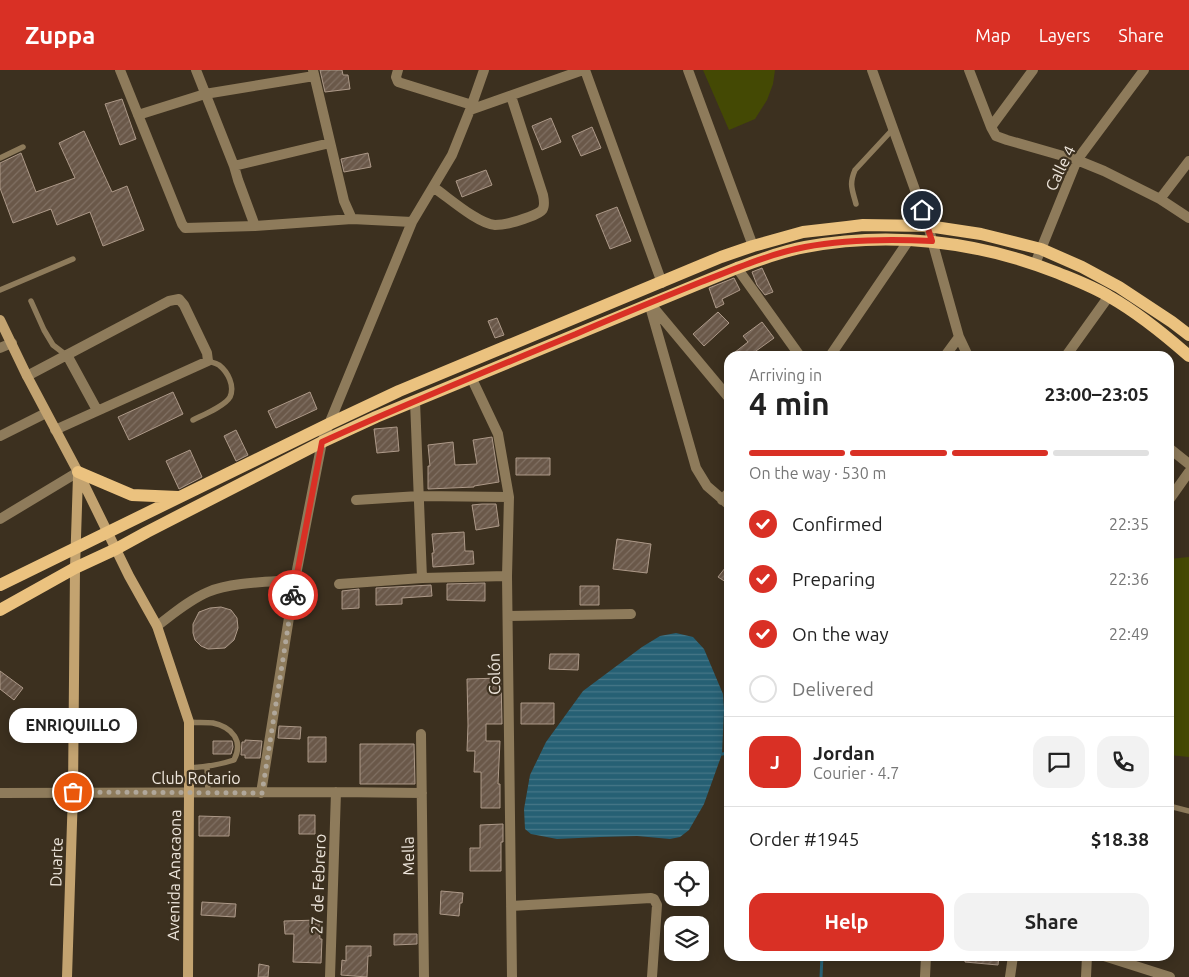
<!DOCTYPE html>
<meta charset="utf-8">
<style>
:root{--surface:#fff;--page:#f2f2f2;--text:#222;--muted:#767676;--line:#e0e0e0;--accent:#d93025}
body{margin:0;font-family:Ubuntu,sans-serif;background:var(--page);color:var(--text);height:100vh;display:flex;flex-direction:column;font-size:19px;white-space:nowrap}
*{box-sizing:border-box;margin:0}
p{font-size:16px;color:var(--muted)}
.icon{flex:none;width:28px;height:28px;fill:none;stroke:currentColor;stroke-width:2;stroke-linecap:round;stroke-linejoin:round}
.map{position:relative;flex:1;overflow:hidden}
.side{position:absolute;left:724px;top:281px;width:450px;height:610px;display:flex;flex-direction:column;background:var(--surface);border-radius:15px;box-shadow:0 2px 12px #0003}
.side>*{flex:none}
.fabs{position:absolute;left:664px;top:791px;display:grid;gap:10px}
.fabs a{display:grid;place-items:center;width:45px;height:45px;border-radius:10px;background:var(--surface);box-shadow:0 2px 12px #0003;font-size:25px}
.pin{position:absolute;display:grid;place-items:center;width:42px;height:42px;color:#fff;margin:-21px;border:2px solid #fff;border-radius:50%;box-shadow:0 1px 5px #0007}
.courier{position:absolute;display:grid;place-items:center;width:50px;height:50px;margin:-25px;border:4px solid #d93025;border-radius:50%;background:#fff;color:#222;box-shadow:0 1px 6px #0007}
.bubble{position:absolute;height:35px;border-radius:15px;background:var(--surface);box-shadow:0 2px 12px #0003;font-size:16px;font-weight:700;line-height:35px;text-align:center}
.head em{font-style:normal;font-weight:700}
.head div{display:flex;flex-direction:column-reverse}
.head{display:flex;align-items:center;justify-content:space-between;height:85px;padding:0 25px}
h1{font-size:32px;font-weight:700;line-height:38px}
.bar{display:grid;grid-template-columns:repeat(4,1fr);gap:8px 5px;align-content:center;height:60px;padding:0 25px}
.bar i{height:6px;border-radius:4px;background:var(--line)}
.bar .active{background:var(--accent)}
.bar p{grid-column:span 4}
.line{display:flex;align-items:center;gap:12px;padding:0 25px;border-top:1px solid var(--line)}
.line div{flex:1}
.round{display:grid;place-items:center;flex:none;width:52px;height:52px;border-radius:15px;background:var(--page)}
ol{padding:0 25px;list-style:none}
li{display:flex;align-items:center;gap:15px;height:55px}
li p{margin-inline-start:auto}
li .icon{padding:5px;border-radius:50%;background:var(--accent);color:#fff;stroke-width:4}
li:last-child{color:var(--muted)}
li i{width:28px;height:28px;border:2px solid var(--line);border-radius:50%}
.button{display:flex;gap:10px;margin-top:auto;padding:10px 25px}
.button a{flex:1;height:58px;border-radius:15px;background:var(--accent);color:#fff;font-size:20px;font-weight:700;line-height:58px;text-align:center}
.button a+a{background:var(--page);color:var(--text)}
header{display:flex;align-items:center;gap:30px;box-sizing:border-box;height:70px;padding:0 25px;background:var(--accent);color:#fff}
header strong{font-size:24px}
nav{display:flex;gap:28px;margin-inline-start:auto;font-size:18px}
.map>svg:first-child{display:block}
.pitch{fill:#444904}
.water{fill:url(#water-rules)}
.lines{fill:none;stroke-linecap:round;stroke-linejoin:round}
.stream{stroke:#266074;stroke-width:3}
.building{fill:url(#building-hatch);stroke:#ad9988}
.service{stroke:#8e7b5b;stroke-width:5.5}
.minor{stroke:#8e7b5b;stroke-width:10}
.tertiary{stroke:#8e7b5b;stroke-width:10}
.secondary{stroke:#c3a370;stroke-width:10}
.primary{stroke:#ebc27f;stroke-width:12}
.done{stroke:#b0a79a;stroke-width:5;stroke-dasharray:0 9}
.route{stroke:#d93025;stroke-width:6}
.labels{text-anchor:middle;stroke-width:4.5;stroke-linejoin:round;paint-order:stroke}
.street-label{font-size:16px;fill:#efe7dd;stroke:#3c301f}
</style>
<header>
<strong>Zuppa</strong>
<nav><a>Map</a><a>Layers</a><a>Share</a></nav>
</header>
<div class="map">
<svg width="1189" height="907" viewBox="0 0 1189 907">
<defs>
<pattern id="water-rules" width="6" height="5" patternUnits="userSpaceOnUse" patternTransform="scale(1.25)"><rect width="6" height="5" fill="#266074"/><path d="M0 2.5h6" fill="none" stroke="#467787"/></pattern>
<pattern id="building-hatch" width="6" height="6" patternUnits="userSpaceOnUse" patternTransform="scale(1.25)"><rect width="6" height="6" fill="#6a5849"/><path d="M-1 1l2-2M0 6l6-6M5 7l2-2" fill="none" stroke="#807063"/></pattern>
</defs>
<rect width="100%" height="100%" fill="#3c301f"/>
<path class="pitch" d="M703,0H775L773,14L767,30L755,49L729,60Z
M1189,487V687L1169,685V489Z"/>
<path class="water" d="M676,563L693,567L704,579L723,624L724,640L722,684L704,734L689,760L680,767L670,769L637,766L600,767L557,769L531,764L525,759L524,739L530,705L546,672L583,621L642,577L660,566Z"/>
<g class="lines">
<path class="stream" d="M722,684L729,683
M821,907L822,886"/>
</g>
<path class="building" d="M320,0H342L343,5H348L350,19L325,22Z
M122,29L136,69L120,75L105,34Z
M551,48L561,72L542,80L532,56Z
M592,57L601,78L581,86L572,66Z
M84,61L112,122L127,116L144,160L103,176L90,142L57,155L51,139L13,153L0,118V93L21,83L36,122L75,108L59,73Z
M368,83L371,97L344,102L341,89Z
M486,100L492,115L462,127L456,111Z
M617,137L631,171L610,179L596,145Z
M762,198L773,222L765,225L757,215L752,202Z
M734,208L740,220L722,229L724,234L716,238L709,218Z
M718,242L729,253L704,276L693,264Z
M497,248L504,265L495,268L488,251Z
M762,252L774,268L749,286H730L748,272L743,266Z
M173,322L183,344L129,370L118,347Z
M310,322L317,339L276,358L268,341Z
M397,357L399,381L377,383L374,359Z
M236,360L248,385L236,391L224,366Z
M492,367L499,412L474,416V417L428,419V396H430L428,375L453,372L455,395L477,394L473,370Z
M190,380L202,407L179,419L166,391Z
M516,388H550V405H516Z
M482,434H496L499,456L476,460L472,435Z
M464,462L465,481H473L474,494L433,497L432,483H434L432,464Z
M617,469L651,474L647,503L613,499Z
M729,493V514L718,507Z
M485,513V531L447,530V514Z
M431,515L432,526L402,528V534L376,535V518Z
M580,516H599V535H580Z
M359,519V538L342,539V521Z
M221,537L231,540L237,548L238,558L234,570L225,578L208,579L201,576L195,570L193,563V554L199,542L210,538Z
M550,584H579L578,600L549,599Z
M0,601L23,618L14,630L0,619Z
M501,608L502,654H486V671H500L498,714H500V738H481V702H474L475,681H467L468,655L467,609Z
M521,633H554V654H521Z
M279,656L301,657L300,669L278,668Z
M308,667H326V692H308Z
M245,670L262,671L260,688H245V685H241L242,672H245Z
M213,671H232L233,677L231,684H213Z
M360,674H414L415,714H360Z
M299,745H315V764H299Z
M199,746L230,747L229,766H199Z
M503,754V772H501V801H470V778H480V755Z
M441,821L463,823L462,833H460L459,846L440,844Z
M202,832L236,834L235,847L201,845Z
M319,850L320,869H322L321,893L293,892L294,864H285L284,851Z
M394,864H417V874L394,875Z
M346,876H371V886H368L367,907L341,905L342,890L346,891Z
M965,886H999L998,895L965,892Z
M259,894L269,896L268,907H258Z"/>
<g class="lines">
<path class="service" d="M0,88L23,77
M856,134C852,119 849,114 855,100L893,59
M0,220L73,189
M31,231L44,260L53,275L66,285
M193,350C203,345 225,336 230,327C235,316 228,302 219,295C216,293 211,292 208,291
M189,652C196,653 205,652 213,653C232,657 244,671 234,690C219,695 205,697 189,698
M207,697L208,723
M1169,736L1189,741"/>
<path class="minor" d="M120,0L182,154L185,158L255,156L352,149L412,152
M196,0L234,96L238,110L255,156
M313,0L344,131L352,149
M398,0L396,7L398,12L472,35
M585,0L662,213
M688,0L753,176
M872,0L928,156L959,267L968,286
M969,0L991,57L996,66L1007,70L1077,90L1104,101L1160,129L1189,148
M470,40L583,0
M138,45L205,24L314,6
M991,57L1033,0
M234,96L330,73
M433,117C448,127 478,154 495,155C507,155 518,151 529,147C543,142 546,140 543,125L511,26
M1160,129L1189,91
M1035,194L1077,90L1144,0
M737,198L800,286
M649,233L696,398L707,416L729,435
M653,237L729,328
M0,278L12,273
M67,285L97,340
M830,286L909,170
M945,286L959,267
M1066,286L1109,226
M27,306L169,231L179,229L184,235L207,283L208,291L55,360
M471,307L498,364L509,427L507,506L512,907
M415,331L422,508
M0,366L46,343
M1169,378L1189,394
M356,430L419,426L509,427
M722,430L729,422
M0,449L78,402
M339,514L422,508L507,506
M508,546L631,544
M157,556C173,544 189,530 208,522C231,512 270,512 295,510
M421,664L424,907
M0,723L336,722L422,723
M261,723L295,510L322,372L329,354L412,152L452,85L470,40L484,0
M511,836L651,828L654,829L657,835L652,907
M1104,886L1170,907
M330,907L336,722
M1010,907L1013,886
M1086,907L1087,886"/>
<path class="tertiary" d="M1169,430L1189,402
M925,907L926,886"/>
<path class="secondary" d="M0,250L27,306L78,402L129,506L157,556L189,652V723L188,907
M67,907L73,722L75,498L78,406"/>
<path class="primary" d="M78,402L132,425L178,427
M0,515L329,354L399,321L721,187L753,176L803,162L847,157L863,155L928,156L981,164L1041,179L1082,197L1119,217L1172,252L1189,265
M0,540L75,498L116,479L147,462L322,372L376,347L737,198C759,190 782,181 805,177C890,161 978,171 1058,203C1075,210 1094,217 1110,227C1138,243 1164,264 1189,286"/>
</g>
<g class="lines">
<path class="done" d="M73,722L262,723L293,525"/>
<path class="route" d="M293,525L322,372C406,334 491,299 576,264C617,246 659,229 701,212C735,199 769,184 805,177C847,169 890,169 932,171L922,140"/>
</g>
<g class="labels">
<g class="street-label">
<text transform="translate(1060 98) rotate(-64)" y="6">Calle 4</text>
<text transform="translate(494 604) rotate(-91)" y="6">Colón</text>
<text x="196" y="714">Club Rotario</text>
<text transform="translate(408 786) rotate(-91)" y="6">Mella</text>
<text transform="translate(56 792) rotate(-88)" y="6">Duarte</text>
<text transform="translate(174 805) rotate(-89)" y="6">Avenida Anacaona</text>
<text transform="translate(318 814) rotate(-88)" y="6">27 de Febrero</text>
</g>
</g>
</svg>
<div class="fabs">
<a><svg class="icon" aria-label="locate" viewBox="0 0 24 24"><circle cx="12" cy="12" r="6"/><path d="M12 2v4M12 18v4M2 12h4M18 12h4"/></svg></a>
<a><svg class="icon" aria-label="layers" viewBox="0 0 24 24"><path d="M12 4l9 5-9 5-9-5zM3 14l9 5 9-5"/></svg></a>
</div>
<div class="pin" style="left:73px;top:722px;background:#ea580c"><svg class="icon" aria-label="bag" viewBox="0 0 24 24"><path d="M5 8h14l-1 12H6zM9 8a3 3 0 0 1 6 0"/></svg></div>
<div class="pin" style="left:922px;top:140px;background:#1f2937"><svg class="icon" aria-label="home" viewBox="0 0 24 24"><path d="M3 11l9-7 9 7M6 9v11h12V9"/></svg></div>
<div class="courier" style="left:293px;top:525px"><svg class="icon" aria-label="bike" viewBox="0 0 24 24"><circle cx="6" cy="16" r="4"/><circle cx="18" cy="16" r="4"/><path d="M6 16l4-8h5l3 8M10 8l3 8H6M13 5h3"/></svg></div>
<div class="bubble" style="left:9px;top:638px;width:128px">ENRIQUILLO</div>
<section class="side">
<div class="head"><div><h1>4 min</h1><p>Arriving in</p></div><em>23:00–23:05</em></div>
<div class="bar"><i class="active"></i><i class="active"></i><i class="active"></i><i></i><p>On the way · 530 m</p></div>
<ol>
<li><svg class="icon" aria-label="check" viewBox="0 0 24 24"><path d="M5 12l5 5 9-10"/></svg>Confirmed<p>22:35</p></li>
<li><svg class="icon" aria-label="check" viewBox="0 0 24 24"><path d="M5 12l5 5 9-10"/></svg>Preparing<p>22:36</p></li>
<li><svg class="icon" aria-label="check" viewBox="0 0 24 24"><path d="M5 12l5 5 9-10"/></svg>On the way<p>22:49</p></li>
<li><i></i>Delivered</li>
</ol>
<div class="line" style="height:90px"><b class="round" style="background:var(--accent);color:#fff">J</b><div><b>Jordan</b><p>Courier · 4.7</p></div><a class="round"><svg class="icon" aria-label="chat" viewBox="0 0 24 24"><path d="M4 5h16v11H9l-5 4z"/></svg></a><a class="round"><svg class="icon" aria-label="phone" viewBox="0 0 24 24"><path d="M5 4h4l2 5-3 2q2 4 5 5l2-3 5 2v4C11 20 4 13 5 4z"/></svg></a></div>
<div class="line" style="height:65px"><div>Order #1945</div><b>$18.38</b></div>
<div class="button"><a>Help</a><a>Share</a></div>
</section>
</div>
